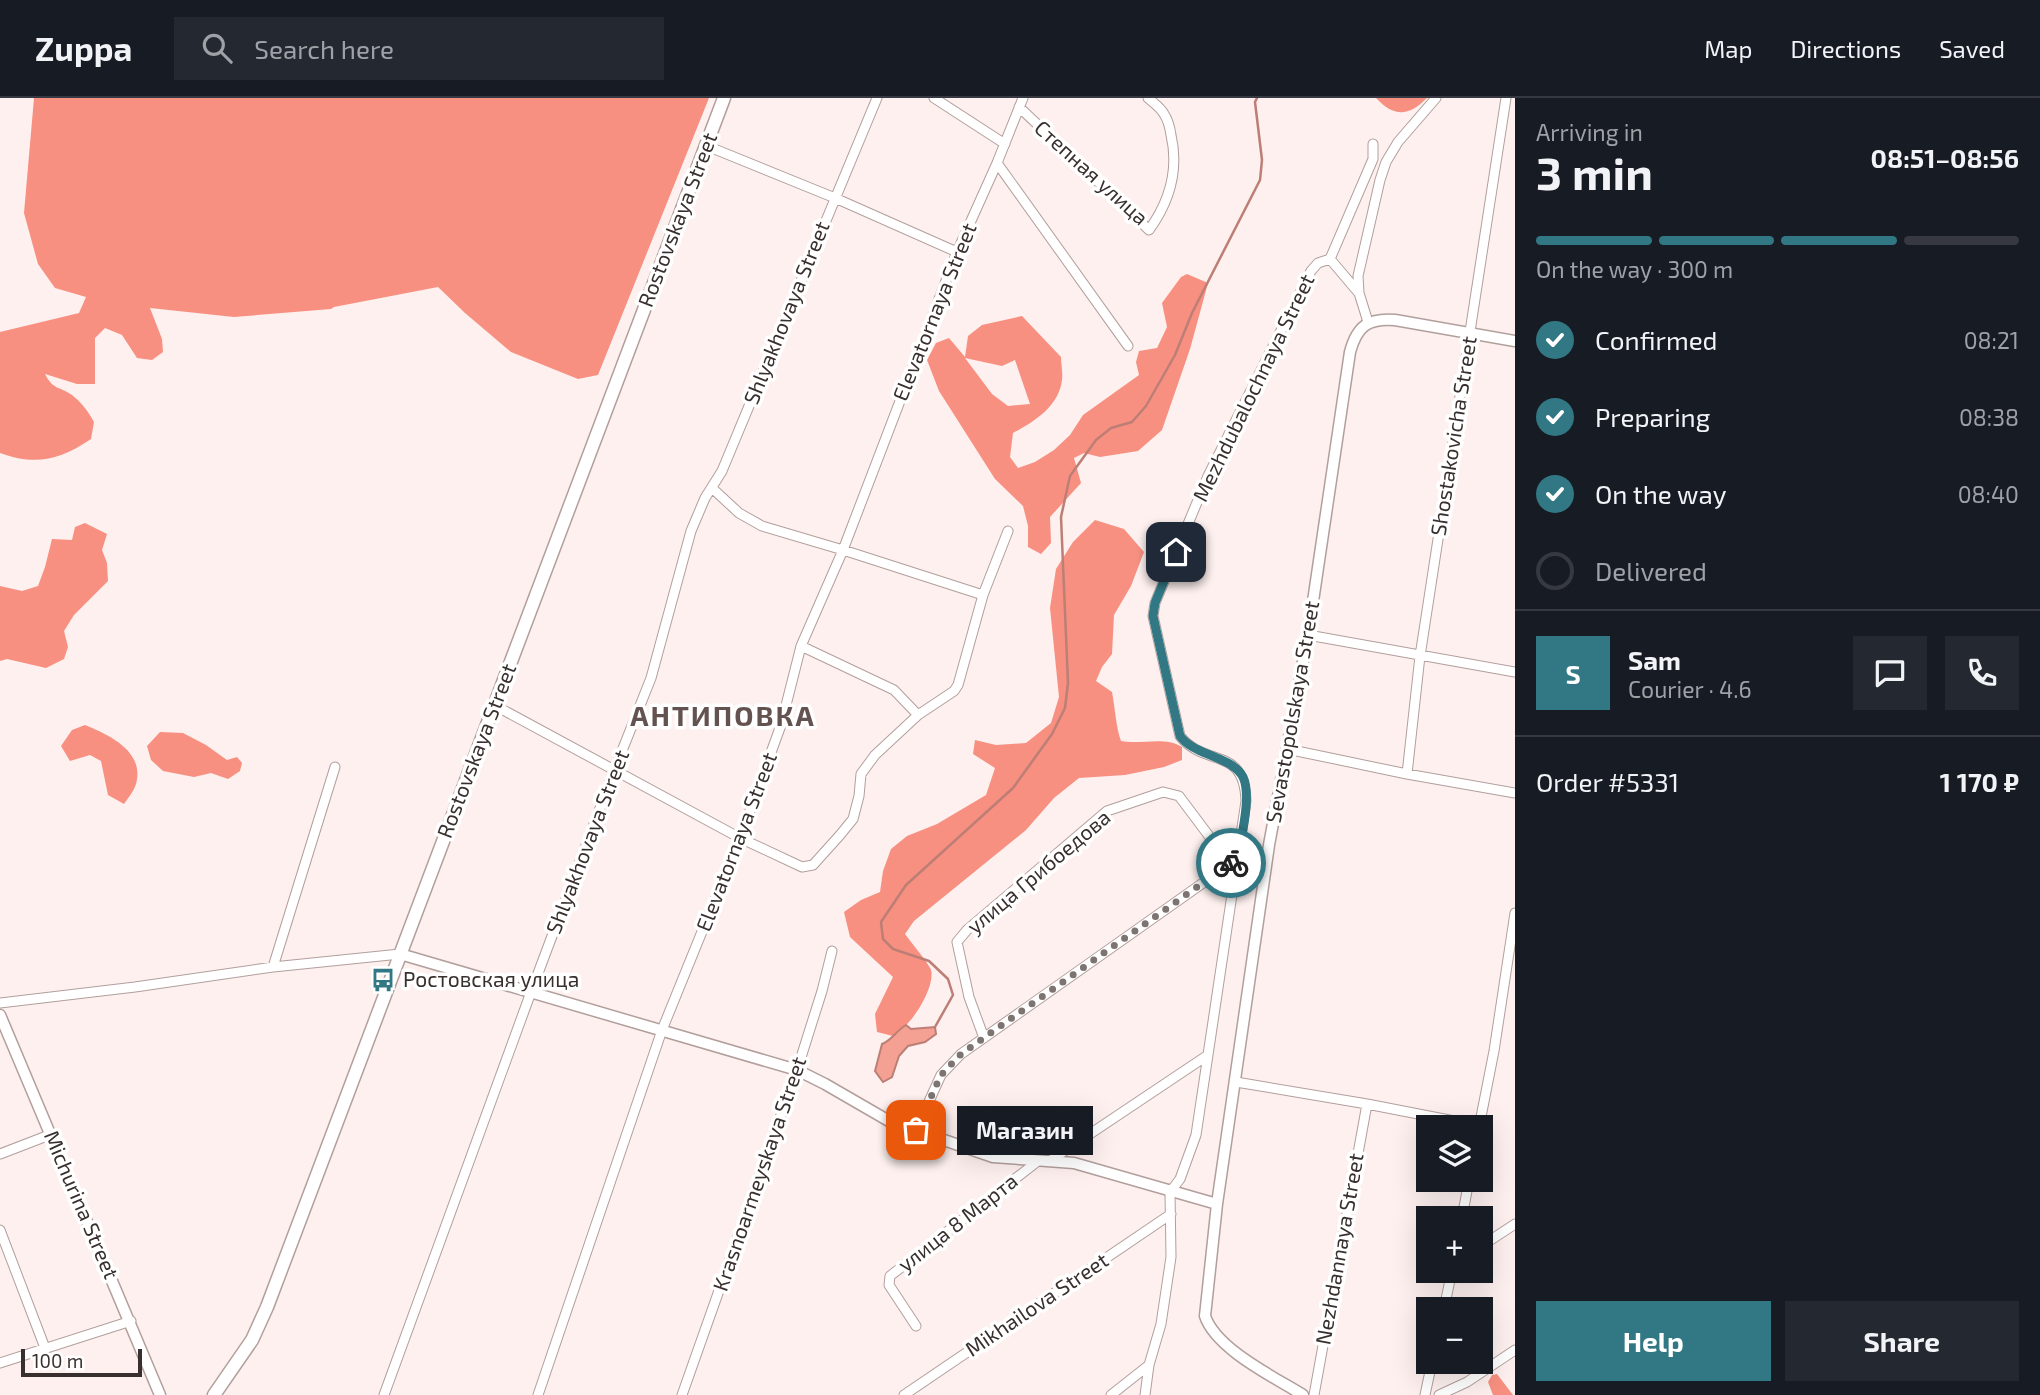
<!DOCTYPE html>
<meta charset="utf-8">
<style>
:root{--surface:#171b24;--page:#242831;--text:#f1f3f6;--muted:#9ea1a6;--line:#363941;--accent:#317884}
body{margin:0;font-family:"Exo 2",sans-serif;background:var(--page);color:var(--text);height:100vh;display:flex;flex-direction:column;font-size:26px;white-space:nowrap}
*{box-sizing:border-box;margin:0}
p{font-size:23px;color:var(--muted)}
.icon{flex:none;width:38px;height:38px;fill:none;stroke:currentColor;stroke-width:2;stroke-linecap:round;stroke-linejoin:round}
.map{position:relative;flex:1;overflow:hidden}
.side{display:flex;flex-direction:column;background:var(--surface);width:525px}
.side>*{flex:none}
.buttons{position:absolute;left:1416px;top:1017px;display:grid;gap:14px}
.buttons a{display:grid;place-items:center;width:77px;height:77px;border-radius:0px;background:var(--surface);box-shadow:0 7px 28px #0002;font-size:35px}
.scale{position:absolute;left:21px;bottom:18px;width:121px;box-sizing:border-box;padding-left:7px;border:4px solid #38302e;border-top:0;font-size:19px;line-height:24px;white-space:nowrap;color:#38302e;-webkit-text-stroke:5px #fff;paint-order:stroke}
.pin{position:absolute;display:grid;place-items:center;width:60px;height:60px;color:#fff;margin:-30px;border-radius:14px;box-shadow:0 4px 10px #0006}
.courier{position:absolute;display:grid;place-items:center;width:70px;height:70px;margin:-35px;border:5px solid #317884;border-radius:50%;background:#fff;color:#222;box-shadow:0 2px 9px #0007}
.bubble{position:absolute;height:49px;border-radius:0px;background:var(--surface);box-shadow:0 7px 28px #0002;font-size:23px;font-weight:700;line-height:49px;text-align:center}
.headline em{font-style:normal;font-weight:700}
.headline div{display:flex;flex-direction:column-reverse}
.headline{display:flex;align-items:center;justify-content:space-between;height:119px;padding:0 21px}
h1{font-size:46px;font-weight:700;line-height:52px}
.bar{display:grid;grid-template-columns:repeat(4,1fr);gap:10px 7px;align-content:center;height:84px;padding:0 21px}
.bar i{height:9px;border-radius:5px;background:var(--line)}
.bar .selected{background:var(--accent)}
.bar p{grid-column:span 4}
.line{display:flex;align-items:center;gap:18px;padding:0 21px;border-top:2px solid var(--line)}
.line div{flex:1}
.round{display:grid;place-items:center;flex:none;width:74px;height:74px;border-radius:0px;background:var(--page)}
ol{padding:0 21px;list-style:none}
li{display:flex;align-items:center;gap:21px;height:77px}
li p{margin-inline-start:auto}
li .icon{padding:7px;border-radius:50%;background:var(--accent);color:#fff;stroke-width:4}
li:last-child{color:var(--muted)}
li i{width:38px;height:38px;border:4px solid var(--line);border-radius:50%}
.action{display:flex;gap:14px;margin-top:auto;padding:14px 21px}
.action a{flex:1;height:80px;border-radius:0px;background:var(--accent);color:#fff;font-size:28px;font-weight:700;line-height:80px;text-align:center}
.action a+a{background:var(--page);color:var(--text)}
header{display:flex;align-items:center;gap:42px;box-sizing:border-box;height:98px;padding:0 35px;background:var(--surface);border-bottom:2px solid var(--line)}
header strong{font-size:33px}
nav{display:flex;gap:38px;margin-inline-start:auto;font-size:24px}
.search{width:490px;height:63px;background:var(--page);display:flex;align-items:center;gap:18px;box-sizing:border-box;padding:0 24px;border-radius:0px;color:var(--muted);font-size:26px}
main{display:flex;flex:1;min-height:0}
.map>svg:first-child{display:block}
.forest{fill:#f89081;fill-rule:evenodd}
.water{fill:#f4a093;stroke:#bc7e75;stroke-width:2}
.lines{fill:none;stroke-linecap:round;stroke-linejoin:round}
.stream{stroke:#bc7e75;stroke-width:2.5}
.minor-casing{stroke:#b29f9c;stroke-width:11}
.tertiary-casing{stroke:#b29f9c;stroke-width:13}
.secondary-casing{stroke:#b29f9c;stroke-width:15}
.minor{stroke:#fff;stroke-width:9}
.tertiary{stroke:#fff;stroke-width:10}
.secondary{stroke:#fff;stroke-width:12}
.done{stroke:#7d7371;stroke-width:7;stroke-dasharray:0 12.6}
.route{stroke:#317884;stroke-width:9}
.labels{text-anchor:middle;stroke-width:7;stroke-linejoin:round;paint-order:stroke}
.street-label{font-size:21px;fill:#38302e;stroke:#fff}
.poi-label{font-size:21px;fill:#38302e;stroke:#fff;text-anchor:start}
.district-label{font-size:28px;font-weight:bold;letter-spacing:2px;fill:#63524f;stroke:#fff}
</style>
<header>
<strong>Zuppa</strong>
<div class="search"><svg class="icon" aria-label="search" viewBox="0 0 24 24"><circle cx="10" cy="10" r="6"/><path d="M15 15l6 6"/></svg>Search here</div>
<nav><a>Map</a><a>Directions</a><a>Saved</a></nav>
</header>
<main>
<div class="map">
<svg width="1515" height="1297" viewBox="0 0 1515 1297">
<rect width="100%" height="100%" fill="#fdf0ee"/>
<path class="forest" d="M34,0H709L598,277L578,281L511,254L465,215L438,189L334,209L331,211L234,219L150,210L162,241L163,254L152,262L137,260L122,237L105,230L95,240V286H77L45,276C53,292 59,288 72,297C82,305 88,313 94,324L91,341C60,362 36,368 0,355V234L79,215L86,199L55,190L38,166L24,115Z
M1376,0H1427C1408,19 1394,19 1376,0Z
M1187,176L1208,185L1190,251L1162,332L1138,353L1100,359L1084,355L1074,360L1081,385L1050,419L1051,445L1041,456L1028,449V428L1023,408L995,381L939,293L927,262L936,245L949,240L965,259L968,238L982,227L1022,218L1061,259C1061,266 1063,275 1062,282C1059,308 1034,324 1013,335L1010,359L1018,370L1035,364L1054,352L1070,337L1083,317L1139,277L1136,264L1139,253L1157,250L1167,229L1162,205L1181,179ZM965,260L1002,268L1015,262L1030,306L1008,308L992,296Z
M1095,422L1124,431L1144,454L1131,488L1114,517L1112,556L1102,569L1096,583L1112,594C1115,609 1116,630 1121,643C1141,647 1164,638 1182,649V662L1164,669L1125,677L1079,680L1054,700L1026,732L914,823L905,836C910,843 930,867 931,872C935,887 917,917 906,927C901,931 897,933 893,938L877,934L875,916L893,879L850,839L844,814L861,802L880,794L883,773L891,751L907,738L937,726L986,697L995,670L973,656L975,642L996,647L1026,645L1051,625L1059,599L1050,510L1056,471L1073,444Z
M85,425L107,436L102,452L107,465L108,483L74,517L64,533L68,549L64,561L46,570L7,561L0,563V488L22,493L38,488L45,469L52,441L72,442L75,429Z
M85,627C109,637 145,653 136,686C134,693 128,700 124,706L108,697L101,663L90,657L70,663L61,648L72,632Z
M160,634L183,635L206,647L227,662L237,659L242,665L240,673L228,681L211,675L194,679L163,673L151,662L147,648Z
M1497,1276L1513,1297H1493L1488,1284L1492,1277Z"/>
<path class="water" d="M906,927L911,931L935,929L936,936L925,944L908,948L899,958L892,979L883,984L875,973L882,946C892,942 896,933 906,927Z"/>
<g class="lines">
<path class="stream" d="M935,929L953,897L948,881L929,863L893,851L883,841L881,824L906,787L1013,690L1052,636L1065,610L1068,585L1061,419L1070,378L1096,342L1111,330L1132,324L1146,308L1175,257L1192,215L1260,82L1262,62L1255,4L1257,0"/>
<g class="minor-casing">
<path id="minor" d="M934,0L1005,46
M1019,9L1149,132C1170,103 1179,72 1171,37C1170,30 1168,22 1164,16C1161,10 1154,5 1148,0
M707,48L835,100L957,154
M997,65L1128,248
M1330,161L1373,61V46
M1330,161L1358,194
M1368,224L1359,195L1358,178L1380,82L1386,64L1398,44L1436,0
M712,390L739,415L762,428L843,452L983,497
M1308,537L1515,574
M801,548L894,592L918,617
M494,607L740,740L802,769L813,767L840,737L853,721L859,698L861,676L875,657L918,617L954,593L958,587L983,497L1008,433
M1287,651L1407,676L1515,695
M1407,676L1420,558L1506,0
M273,869L335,669
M0,905L135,889L273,869L400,856
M984,940L969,899L957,844L967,832L1107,713L1163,694L1179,698L1230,766
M1236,984L1367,1006L1480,1028
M1479,1029L1494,953L1515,815
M916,1032L941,977L961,956L1234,763
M0,1056L52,1036
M1051,1062L1208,957
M1462,1120L1469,1082
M0,1132L45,1250
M1480,1149L1515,1126
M1444,1211L1452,1172
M916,1228L889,1187L890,1178L1038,1063
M0,1265L131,1223
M384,1297L531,894L614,673L651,580L691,433L705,400L722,373L877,0
M538,1297L662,932L740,740L781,627L801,548L843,452L957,154L997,65L1023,0
M682,1297L797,972L822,893L832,853
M904,1297L1171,1116
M1111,1297L1149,1267L1161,1226L1171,1159L1170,1094L1180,1081L1196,1037L1246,703C1244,647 1205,670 1180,638L1153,518L1155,505L1208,378L1311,173L1318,165L1330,161
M1145,1297L1149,1267
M1314,1297L1367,1006
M1425,1297L1432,1264
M1439,1297L1467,1284L1515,1252"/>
</g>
<g class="tertiary-casing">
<path id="tertiary" d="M400,856L797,972L825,986L889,1023L993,1059L1074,1065L1217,1106
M0,917L160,1297
M1303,1297C1274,1279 1216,1251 1205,1218L1217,1106L1269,747L1308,537L1350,254C1357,228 1368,220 1395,222L1515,243"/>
</g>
<g class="secondary-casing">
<path id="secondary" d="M214,1297L252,1242L267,1209L724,0"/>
</g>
<use href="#minor" class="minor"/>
<use href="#tertiary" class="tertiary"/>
<use href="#secondary" class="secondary"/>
</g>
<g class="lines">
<path class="done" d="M916,1032L941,977L961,956L1231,765"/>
<path class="route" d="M1176,454L1155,505L1153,518L1180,638C1189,650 1204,654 1217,660C1226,664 1238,669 1243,679C1252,698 1241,739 1238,760L1231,765"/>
</g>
<defs>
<g id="bus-bare" transform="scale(1.89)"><path d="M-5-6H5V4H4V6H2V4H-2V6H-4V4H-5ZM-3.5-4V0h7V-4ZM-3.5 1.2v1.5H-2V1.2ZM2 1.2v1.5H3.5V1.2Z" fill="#317884" stroke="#fff" stroke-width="2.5" paint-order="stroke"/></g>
</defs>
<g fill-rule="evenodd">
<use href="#bus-bare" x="383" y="882"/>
</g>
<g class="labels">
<g class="street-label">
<text transform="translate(1091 75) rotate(42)" y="7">Степная улица</text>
<text transform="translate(678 122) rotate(-69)" y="7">Rostovskaya Street</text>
<text transform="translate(935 214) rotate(-68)" y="7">Elevatornaya Street</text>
<text transform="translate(787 215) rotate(-68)" y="7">Shlyakhovaya Street</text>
<text transform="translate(1254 290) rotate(-64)" y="7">Mezhdubalochnaya Street</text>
<text transform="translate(1454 338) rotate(-81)" y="7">Shostakovicha Street</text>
<text transform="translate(1293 614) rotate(-80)" y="7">Sevastopolskaya Street</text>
<text transform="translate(477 653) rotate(-69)" y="7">Rostovskaya Street</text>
<text transform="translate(588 744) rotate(-69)" y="7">Shlyakhovaya Street</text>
<text transform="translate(737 744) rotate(-69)" y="7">Elevatornaya Street</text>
<text transform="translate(1039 774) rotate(-40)" y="7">улица Грибоедова</text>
<text transform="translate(760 1076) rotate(-71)" y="7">Krasnoarmeyskaya Street</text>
<text transform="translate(81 1107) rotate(67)" y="7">Michurina Street</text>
<text transform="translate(958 1125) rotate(-38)" y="7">улица 8 Марта</text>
<text transform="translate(1340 1151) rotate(-80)" y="7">Nezhdannaya Street</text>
<text transform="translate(1037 1207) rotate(-34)" y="7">Mikhailova Street</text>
</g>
<g class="poi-label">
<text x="403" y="889">Ростовская улица</text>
</g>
<g class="district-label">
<text x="723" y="628">АНТИПОВКА</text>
</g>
</g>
</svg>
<div class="buttons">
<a><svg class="icon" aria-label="layers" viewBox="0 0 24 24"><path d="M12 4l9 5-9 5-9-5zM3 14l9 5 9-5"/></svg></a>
<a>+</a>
<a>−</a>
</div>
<div class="scale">100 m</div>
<div class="pin" style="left:916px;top:1032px;background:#ea580c"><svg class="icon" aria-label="bag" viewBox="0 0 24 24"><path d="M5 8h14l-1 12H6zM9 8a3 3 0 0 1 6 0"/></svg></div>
<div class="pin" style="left:1176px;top:454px;background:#1f2937"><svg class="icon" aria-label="home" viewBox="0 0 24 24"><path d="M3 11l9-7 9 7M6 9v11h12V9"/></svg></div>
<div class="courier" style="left:1231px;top:765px"><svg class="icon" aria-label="bike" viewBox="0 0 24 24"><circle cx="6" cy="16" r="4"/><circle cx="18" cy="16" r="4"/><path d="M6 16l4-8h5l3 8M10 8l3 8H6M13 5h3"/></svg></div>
<div class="bubble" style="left:957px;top:1008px;width:136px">Магазин</div>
</div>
<section class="side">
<div class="headline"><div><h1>3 min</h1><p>Arriving in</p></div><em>08:51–08:56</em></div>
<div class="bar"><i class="selected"></i><i class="selected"></i><i class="selected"></i><i></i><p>On the way · 300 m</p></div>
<ol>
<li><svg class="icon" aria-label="check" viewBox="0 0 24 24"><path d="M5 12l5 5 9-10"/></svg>Confirmed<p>08:21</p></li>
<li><svg class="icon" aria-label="check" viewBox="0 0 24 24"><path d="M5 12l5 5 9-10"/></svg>Preparing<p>08:38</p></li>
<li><svg class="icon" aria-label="check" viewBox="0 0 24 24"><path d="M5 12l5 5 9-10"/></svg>On the way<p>08:40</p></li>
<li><i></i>Delivered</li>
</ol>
<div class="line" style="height:126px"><b class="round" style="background:var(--accent);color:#fff">S</b><div><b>Sam</b><p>Courier · 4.6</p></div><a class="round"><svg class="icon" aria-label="chat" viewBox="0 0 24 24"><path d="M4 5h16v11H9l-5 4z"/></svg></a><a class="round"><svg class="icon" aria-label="phone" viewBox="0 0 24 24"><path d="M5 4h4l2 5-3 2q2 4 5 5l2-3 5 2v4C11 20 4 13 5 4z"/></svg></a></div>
<div class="line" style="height:91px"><div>Order #5331</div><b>1 170 ₽</b></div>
<div class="action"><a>Help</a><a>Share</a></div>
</section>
</main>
